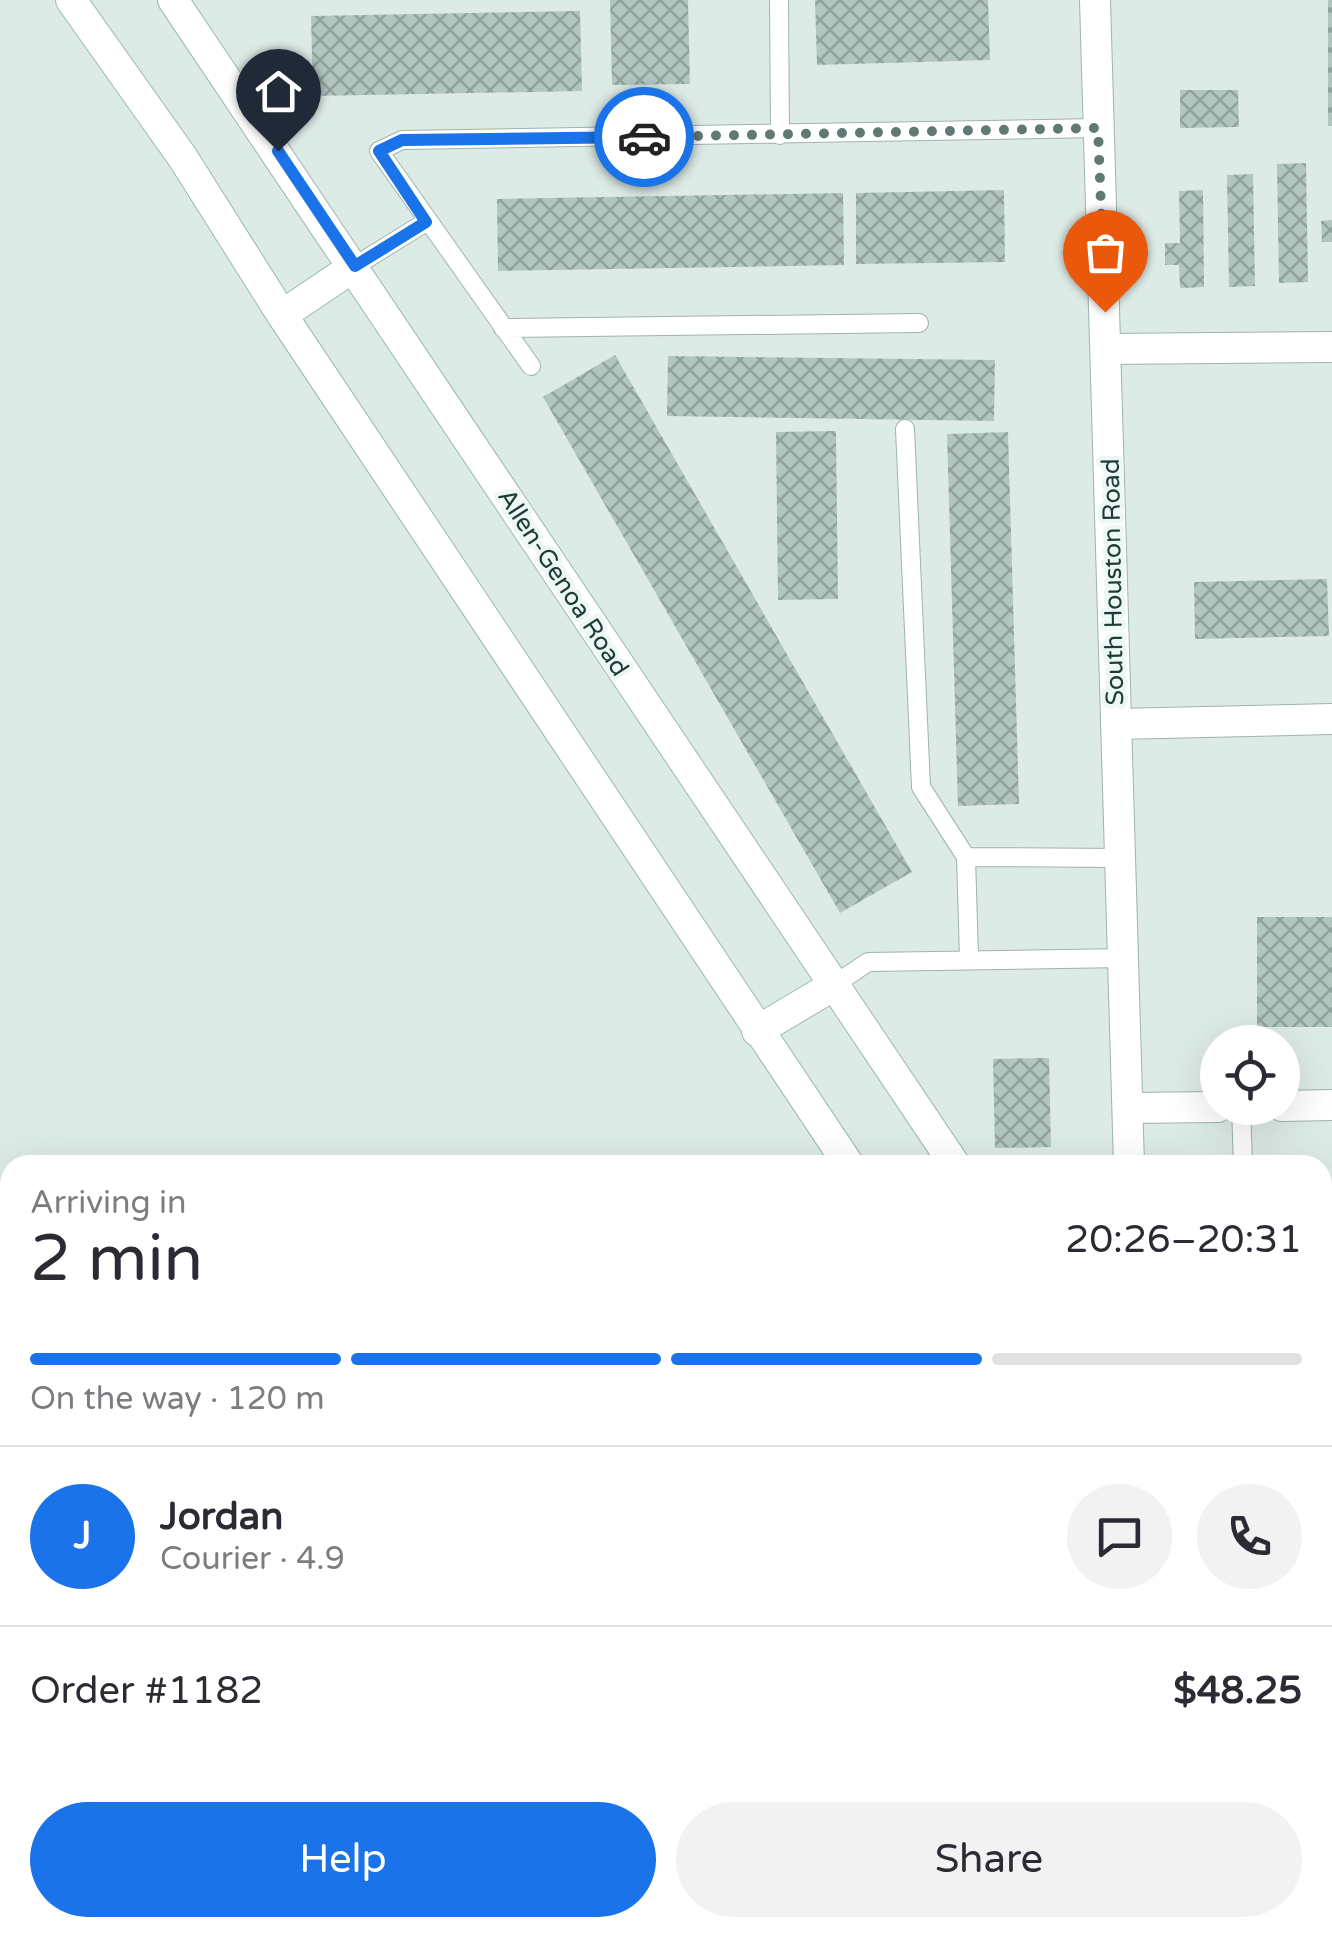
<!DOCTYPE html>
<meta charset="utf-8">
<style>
:root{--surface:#fff;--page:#f2f2f3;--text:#2b2b33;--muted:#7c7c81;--line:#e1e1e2;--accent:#1a73e8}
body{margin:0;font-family:"Varela Round",sans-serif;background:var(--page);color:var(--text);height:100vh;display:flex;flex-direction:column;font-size:38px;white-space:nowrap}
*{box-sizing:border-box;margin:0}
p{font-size:32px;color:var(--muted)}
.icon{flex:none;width:55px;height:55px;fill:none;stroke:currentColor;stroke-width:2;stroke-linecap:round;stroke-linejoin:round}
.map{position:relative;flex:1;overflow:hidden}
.details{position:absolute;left:0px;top:1155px;width:1332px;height:782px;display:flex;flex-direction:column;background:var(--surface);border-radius:30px 30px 0 0;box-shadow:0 10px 40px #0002}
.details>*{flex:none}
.controls{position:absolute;left:1200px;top:1025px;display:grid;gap:20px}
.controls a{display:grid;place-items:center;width:100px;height:100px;border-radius:50%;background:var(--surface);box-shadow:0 10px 40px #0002;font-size:50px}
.pin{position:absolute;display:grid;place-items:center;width:85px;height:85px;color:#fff;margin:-102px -42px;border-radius:50% 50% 50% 0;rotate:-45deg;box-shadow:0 0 10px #0007}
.pin .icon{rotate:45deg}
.courier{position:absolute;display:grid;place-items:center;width:100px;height:100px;margin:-50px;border:8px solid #1a73e8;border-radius:50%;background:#fff;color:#222;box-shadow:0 2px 12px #0007}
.headline em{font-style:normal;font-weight:600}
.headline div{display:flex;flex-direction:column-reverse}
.headline{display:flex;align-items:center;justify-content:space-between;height:170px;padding:0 30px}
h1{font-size:65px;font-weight:600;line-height:75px}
.bar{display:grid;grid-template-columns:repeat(4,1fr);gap:15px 10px;align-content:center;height:120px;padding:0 30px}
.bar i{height:12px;border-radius:8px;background:var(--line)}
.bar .current{background:var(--accent)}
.bar p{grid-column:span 4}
.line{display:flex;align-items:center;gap:25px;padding:0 30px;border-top:2px solid var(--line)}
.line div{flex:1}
.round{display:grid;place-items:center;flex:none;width:105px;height:105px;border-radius:52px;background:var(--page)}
.button{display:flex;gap:20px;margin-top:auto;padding:20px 30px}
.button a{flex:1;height:115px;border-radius:60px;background:var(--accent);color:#fff;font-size:40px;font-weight:600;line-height:115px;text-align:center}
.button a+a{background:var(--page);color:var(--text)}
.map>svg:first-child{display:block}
.building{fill:url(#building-cross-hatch)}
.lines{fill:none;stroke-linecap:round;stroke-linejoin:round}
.service-casing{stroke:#a0b3af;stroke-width:20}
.minor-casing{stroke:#a0b3af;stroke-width:32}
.tertiary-casing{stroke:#a0b3af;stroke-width:32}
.secondary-casing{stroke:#9bb8b1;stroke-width:32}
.service{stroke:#fff;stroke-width:18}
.minor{stroke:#fff;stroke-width:30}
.tertiary{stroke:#fff;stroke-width:30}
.secondary{stroke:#fff;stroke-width:30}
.done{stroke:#607975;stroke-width:10;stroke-dasharray:0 18}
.route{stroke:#1a73e8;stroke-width:12}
.labels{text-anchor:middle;stroke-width:9;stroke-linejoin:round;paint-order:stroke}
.street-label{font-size:25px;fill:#1d3c38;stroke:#edf7f4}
</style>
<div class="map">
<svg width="1332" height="1937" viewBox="0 0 1332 1937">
<defs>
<pattern id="building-cross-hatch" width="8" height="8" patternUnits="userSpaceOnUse" patternTransform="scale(2.5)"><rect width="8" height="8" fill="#b2c6c0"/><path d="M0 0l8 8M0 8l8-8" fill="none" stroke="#90a29d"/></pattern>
</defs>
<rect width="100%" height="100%" fill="#ddebe7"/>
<path class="building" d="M610,0H688L690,84L612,85Z
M815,0H988L990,60L817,65Z
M1328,0H1332V126H1328Z
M580,11L582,91L313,96L311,16Z
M1180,90H1238L1239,127L1180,128Z
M1306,163L1308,282L1279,283L1277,164Z
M1253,174L1255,286L1229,287L1227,175Z
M1004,190L1005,262L856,264V193Z
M1203,190L1204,287L1180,288L1179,265H1165V243H1180L1179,191Z
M843,193L844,265L498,271L497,199Z
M1332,220V242H1322L1321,221Z
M615,355L912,872L840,913L543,397Z
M668,356L995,360L994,421L667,416Z
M836,431L838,599L778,600L776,432Z
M1008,432L1019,804L958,806L947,434Z
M1327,579L1329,636L1195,639L1194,582Z
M1257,917H1332V1027H1257Z
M1049,1058L1051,1147L995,1148L993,1059Z
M1322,1190H1332V1279H1322Z
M1322,1374H1332V1435H1322Z
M319,1928H458L459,1937H319Z
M835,1928H929V1931L836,1935Z"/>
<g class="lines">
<g class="service-casing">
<path id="service" d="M779,0L780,135
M355,266L426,222
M503,328L919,323
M531,366L379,151L402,140L1098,128
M905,429L921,787L966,857L969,958
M966,857L1120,858
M831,987L868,962L1124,958
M1241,1108L1243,1165
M1322,1329H1332
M738,1928L739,1937"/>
</g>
<g class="minor-casing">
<path id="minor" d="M1106,349L1332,347
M1116,724L1332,719
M1282,1106L1332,1105
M1129,1108L1218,1107"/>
</g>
<g class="tertiary-casing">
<path id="tertiary" d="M1095,0L1129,1165
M1149,1928V1937"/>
</g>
<g class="secondary-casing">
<path id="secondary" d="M71,0L183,158L282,315L849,1165
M173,0L955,1165
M282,315L355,266
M757,1031L831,987
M1322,1720L1332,1734
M1322,1879L1332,1893"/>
</g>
<use href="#service" class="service"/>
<use href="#minor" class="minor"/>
<use href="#tertiary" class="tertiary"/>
<use href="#secondary" class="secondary"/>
</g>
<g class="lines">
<path class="done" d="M644,137L1098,128L1105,312"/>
<path class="route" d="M278,151L355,266L426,222L379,151L402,140L644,137"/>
</g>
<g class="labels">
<g class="street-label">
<text transform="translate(564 582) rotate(57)" y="9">Allen-Genoa Road</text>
<text transform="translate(1112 582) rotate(-91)" y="9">South Houston Road</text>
</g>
</g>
</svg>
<div class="controls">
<a><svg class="icon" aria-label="locate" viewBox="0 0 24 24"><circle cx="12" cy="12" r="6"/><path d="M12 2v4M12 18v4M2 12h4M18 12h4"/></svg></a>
</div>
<div class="pin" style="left:1105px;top:312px;background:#ea580c"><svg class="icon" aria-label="bag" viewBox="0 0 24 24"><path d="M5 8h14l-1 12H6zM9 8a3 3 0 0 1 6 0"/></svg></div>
<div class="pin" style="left:278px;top:151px;background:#1f2937"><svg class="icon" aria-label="home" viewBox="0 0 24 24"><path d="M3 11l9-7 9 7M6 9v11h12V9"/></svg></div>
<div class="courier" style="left:644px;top:137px"><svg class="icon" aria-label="car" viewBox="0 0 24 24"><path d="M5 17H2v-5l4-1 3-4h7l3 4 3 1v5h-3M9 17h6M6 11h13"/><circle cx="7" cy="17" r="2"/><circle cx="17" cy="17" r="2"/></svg></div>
<section class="details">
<div class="headline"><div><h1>2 min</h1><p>Arriving in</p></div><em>20:26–20:31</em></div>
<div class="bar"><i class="current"></i><i class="current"></i><i class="current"></i><i></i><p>On the way · 120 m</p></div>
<div class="line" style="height:180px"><b class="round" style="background:var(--accent);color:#fff">J</b><div><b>Jordan</b><p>Courier · 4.9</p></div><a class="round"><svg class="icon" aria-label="chat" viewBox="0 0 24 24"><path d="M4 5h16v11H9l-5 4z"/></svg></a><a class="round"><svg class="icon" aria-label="phone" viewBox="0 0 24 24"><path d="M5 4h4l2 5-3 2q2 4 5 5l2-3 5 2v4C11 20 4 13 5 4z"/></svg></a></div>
<div class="line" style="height:130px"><div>Order #1182</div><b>$48.25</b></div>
<div class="button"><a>Help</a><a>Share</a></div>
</section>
</div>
